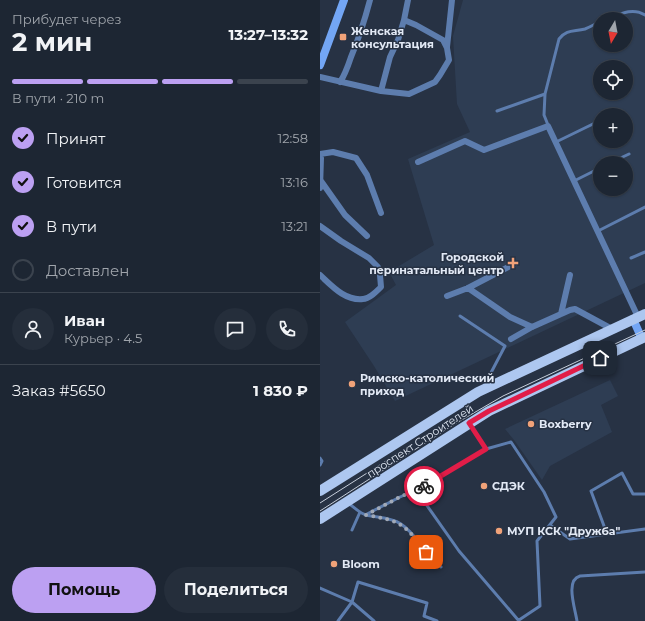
<!DOCTYPE html>
<html lang="ru">
<meta charset="utf-8">
<style>
:root{--surface:#1d2633;--page:#252e3b;--text:#f1f3f6;--muted:#a0a5ac;--line:#3b434e;--accent:#bca0f2}
body{margin:0;font-family:Montserrat,sans-serif;background:var(--page);color:var(--text);height:100vh;display:flex;flex-direction:column;font-size:15px;white-space:nowrap}
*{box-sizing:border-box;margin:0}
p{font-size:13px;color:var(--muted)}
.icon{flex:none;width:22px;height:22px;fill:none;stroke:currentColor;stroke-width:2;stroke-linecap:round;stroke-linejoin:round}
.map{position:relative;flex:1;overflow:hidden}
.panel{display:flex;flex-direction:column;background:var(--surface);width:320px}
.panel>*{flex:none}
.needle{width:26px;rotate:190deg}
.tools{position:absolute;left:273px;top:12px;display:grid;gap:8px}
.tools a{display:grid;place-items:center;width:40px;height:40px;border-radius:50%;background:var(--surface);box-shadow:0 1px 3px #0004,0 0 0 1px var(--line);font-size:20px}
.pin{position:absolute;display:grid;place-items:center;width:34px;height:34px;color:#fff;margin:-17px;border-radius:8px;box-shadow:0 2px 6px #0006}
.courier{position:absolute;display:grid;place-items:center;width:40px;height:40px;margin:-20px;border:3px solid #e11d48;border-radius:50%;background:#fff;color:#222;box-shadow:0 1px 5px #0007}
.headline em{font-style:normal;font-weight:700}
.headline div{display:flex;flex-direction:column-reverse}
.headline{display:flex;align-items:center;justify-content:space-between;height:68px;padding:0 12px}
h1{font-size:26px;font-weight:700;line-height:30px}
.bar{display:grid;grid-template-columns:repeat(4,1fr);gap:6px 4px;align-content:center;height:48px;padding:0 12px}
.bar i{height:5px;border-radius:3px;background:var(--line)}
.bar .current{background:var(--accent)}
.bar p{grid-column:span 4}
.line{display:flex;align-items:center;gap:10px;padding:0 12px;border-top:1px solid var(--line)}
.line div{flex:1}
.round{display:grid;place-items:center;flex:none;width:42px;height:42px;border-radius:21px;background:var(--page)}
ol{padding:0 12px;list-style:none}
li{display:flex;align-items:center;gap:12px;height:44px}
li p{margin-inline-start:auto}
li .icon{padding:4px;border-radius:50%;background:var(--accent);color:#111;stroke-width:4}
li:last-child{color:var(--muted)}
li i{width:22px;height:22px;border:2px solid var(--line);border-radius:50%}
.action{display:flex;gap:8px;margin-top:auto;padding:8px 12px}
.action a{flex:1;height:46px;border-radius:24px;background:var(--accent);color:#111;font-size:16px;font-weight:700;line-height:46px;text-align:center}
.action a+a{background:var(--page);color:var(--text)}
main{display:flex;flex:1;min-height:0}
.map>svg:first-child{display:block}
.built{fill:#2e3d53;fill-rule:evenodd}
.lines{fill:none;stroke-linecap:round;stroke-linejoin:round}
.lane{stroke:#5d7dae;stroke-width:3}
.street{stroke:#5d7dae;stroke-width:6}
.secondary{stroke:#73a6f5;stroke-width:8}
.primary{stroke:#adc7f0;stroke-width:10}
.tram{stroke:#c6cedb;stroke-width:1}
.done{stroke:#a1a9b7;stroke-width:4;stroke-dasharray:0 7.2}
.route{stroke:#e11d48;stroke-width:5}
.poi-dot{fill:#f0a279;stroke:#273244;stroke-width:1.5}
.labels{text-anchor:middle;stroke-width:3;stroke-linejoin:round;paint-order:stroke}
.poi-label{font-size:11px;font-weight:bold;fill:#e2e9f5;stroke:#273244;text-anchor:start}
.street-label{font-size:11px;fill:#e2e9f5;stroke:#273244}
</style>
<main>
<section class="panel">
<div class="headline"><div><h1>2 мин</h1><p>Прибудет через</p></div><em>13:27–13:32</em></div>
<div class="bar"><i class="current"></i><i class="current"></i><i class="current"></i><i></i><p>В пути · 210 m</p></div>
<ol>
<li><svg class="icon" aria-label="check" viewBox="0 0 24 24"><path d="M5 12l5 5 9-10"/></svg>Принят<p>12:58</p></li>
<li><svg class="icon" aria-label="check" viewBox="0 0 24 24"><path d="M5 12l5 5 9-10"/></svg>Готовится<p>13:16</p></li>
<li><svg class="icon" aria-label="check" viewBox="0 0 24 24"><path d="M5 12l5 5 9-10"/></svg>В пути<p>13:21</p></li>
<li><i></i>Доставлен</li>
</ol>
<div class="line" style="height:72px"><a class="round"><svg class="icon" aria-label="person" viewBox="0 0 24 24"><circle cx="12" cy="8" r="4"/><path d="M4 21q1-7 8-7t8 7"/></svg></a><div><b>Иван</b><p>Курьер · 4.5</p></div><a class="round"><svg class="icon" aria-label="chat" viewBox="0 0 24 24"><path d="M4 5h16v11H9l-5 4z"/></svg></a><a class="round"><svg class="icon" aria-label="phone" viewBox="0 0 24 24"><path d="M5 4h4l2 5-3 2q2 4 5 5l2-3 5 2v4C11 20 4 13 5 4z"/></svg></a></div>
<div class="line" style="height:52px"><div>Заказ #5650</div><b>1 830 ₽</b></div>
<div class="action"><a>Помощь</a><a>Поделиться</a></div>
</section>
<div class="map">
<svg width="325" height="621" viewBox="0 0 325 621">
<rect width="100%" height="100%" fill="#273244"/>
<path class="built" d="M143,0H325V283L75,401L54,366L25,322L76,285L69,272L114,245L88,159L150,132L137,104L133,36ZM280,19H306V45H280ZM280,67H306V93H280ZM280,115H306V141H280ZM280,163H306V189H280Z
M290,380L298,396L281,405L292,432L230,466L222,480L194,440L185,429Z"/>
<g class="lines">
<path class="lane" d="M288,19C300,14 313,7 325,15
M177,111L225,94
M228,125L224,115L225,94L239,39C247,29 254,32 265,29C270,27 275,24 280,22
M236,142L275,123
M290,163L309,154
M254,181L280,168
M278,231L325,207
M311,258L325,252
M140,316L185,346L164,386
M150,425L166,449L96,490L139,551L199,621
M166,449L191,442L224,492L236,517L217,541L220,606L199,620
M0,458L2,461L0,465
M28,503C34,507 39,513 46,515C58,518 70,517 81,524C97,534 105,556 121,567
M47,514L80,497L96,490
M230,525L250,539L325,529
M32,530L40,512
M287,534L271,491L302,473L313,494H325
M0,588L32,602L38,582L107,603L104,616L117,621
M18,621L32,602L54,621
M257,621C255,608 245,580 260,576L325,572"/>
<path class="street" d="M127,47L132,0
M0,77L61,91L89,94L115,82L120,75L129,60L127,48L123,40L96,25L84,20L88,0
M20,82C25,75 28,66 31,57C39,38 45,19 50,0
M61,91L70,57L78,40L84,20
M0,154L13,152L36,158L47,175L61,213
M0,156L1,158L0,188
M98,162L145,141L164,150L228,126L318,317
M1,181L25,215L47,236
M0,226L21,241L49,258L58,267L60,275L61,287C56,292 49,299 43,299C25,301 12,286 0,275
M148,288L190,317L212,327
M127,296L148,288L194,264
M241,314L250,275
M191,339L212,327L250,310L255,309L292,329"/>
<path class="secondary" d="M0,65L24,0
M313,319L322,339"/>
<path class="primary" d="M0,491L158,392L325,314
M0,519L169,411L325,337"/>
<path class="tram" d="M0,503L77,454
M0,511L133,425L183,396L325,330"/>
</g>
<g class="lines">
<path class="done" d="M104,486L80,497L46,515C82,521 84,524 106,552"/>
<path class="route" d="M104,486L166,449L149,423L169,411L280,358"/>
</g>
<g class="poi-dot">
<rect x="19" y="33" width="8" height="8" rx="2"/>
<path d="M191 257h4v4h4v4h-4v4h-4v-4h-4v-4h4z"/>
<circle cx="32" cy="384" r="4"/>
<circle cx="211" cy="424" r="4"/>
<circle cx="164" cy="486" r="4"/>
<circle cx="179" cy="531" r="4"/>
<circle cx="14" cy="564" r="4"/>
</g>
<g class="labels">
<g class="poi-label">
<text x="31" y="35">Женская<tspan x="31" dy="13">консультация</tspan></text>
<text x="184" y="261" text-anchor="end">Городской<tspan x="184" dy="13">перинатальный центр</tspan></text>
<text x="40" y="382">Римско-католический<tspan x="40" dy="13">приход</tspan></text>
<text x="219" y="428">Boxberry</text>
<text x="172" y="490">СДЭК</text>
<text x="187" y="535">МУП КСК "Дружба"</text>
<text x="22" y="568">Bloom</text>
</g>
<g class="street-label">
<text transform="translate(100 441) rotate(-33)" y="4">проспект Строителей</text>
</g>
</g>
</svg>
<div class="tools">
<a><svg class="needle" viewBox="-14 -14 28 28"><path d="M0-13l5 13h-10z" fill="#e53935"/><path d="M0 13l5-13h-10z" fill="#a0a5ac"/></svg></a>
<a><svg class="icon" aria-label="locate" viewBox="0 0 24 24"><circle cx="12" cy="12" r="6"/><path d="M12 2v4M12 18v4M2 12h4M18 12h4"/></svg></a>
<a>+</a>
<a>−</a>
</div>
<div class="pin" style="left:106px;top:552px;background:#ea580c"><svg class="icon" aria-label="bag" viewBox="0 0 24 24"><path d="M5 8h14l-1 12H6zM9 8a3 3 0 0 1 6 0"/></svg></div>
<div class="pin" style="left:280px;top:358px;background:#1f2937"><svg class="icon" aria-label="home" viewBox="0 0 24 24"><path d="M3 11l9-7 9 7M6 9v11h12V9"/></svg></div>
<div class="courier" style="left:104px;top:486px"><svg class="icon" aria-label="bike" viewBox="0 0 24 24"><circle cx="6" cy="16" r="4"/><circle cx="18" cy="16" r="4"/><path d="M6 16l4-8h5l3 8M10 8l3 8H6M13 5h3"/></svg></div>
</div>
</main>
